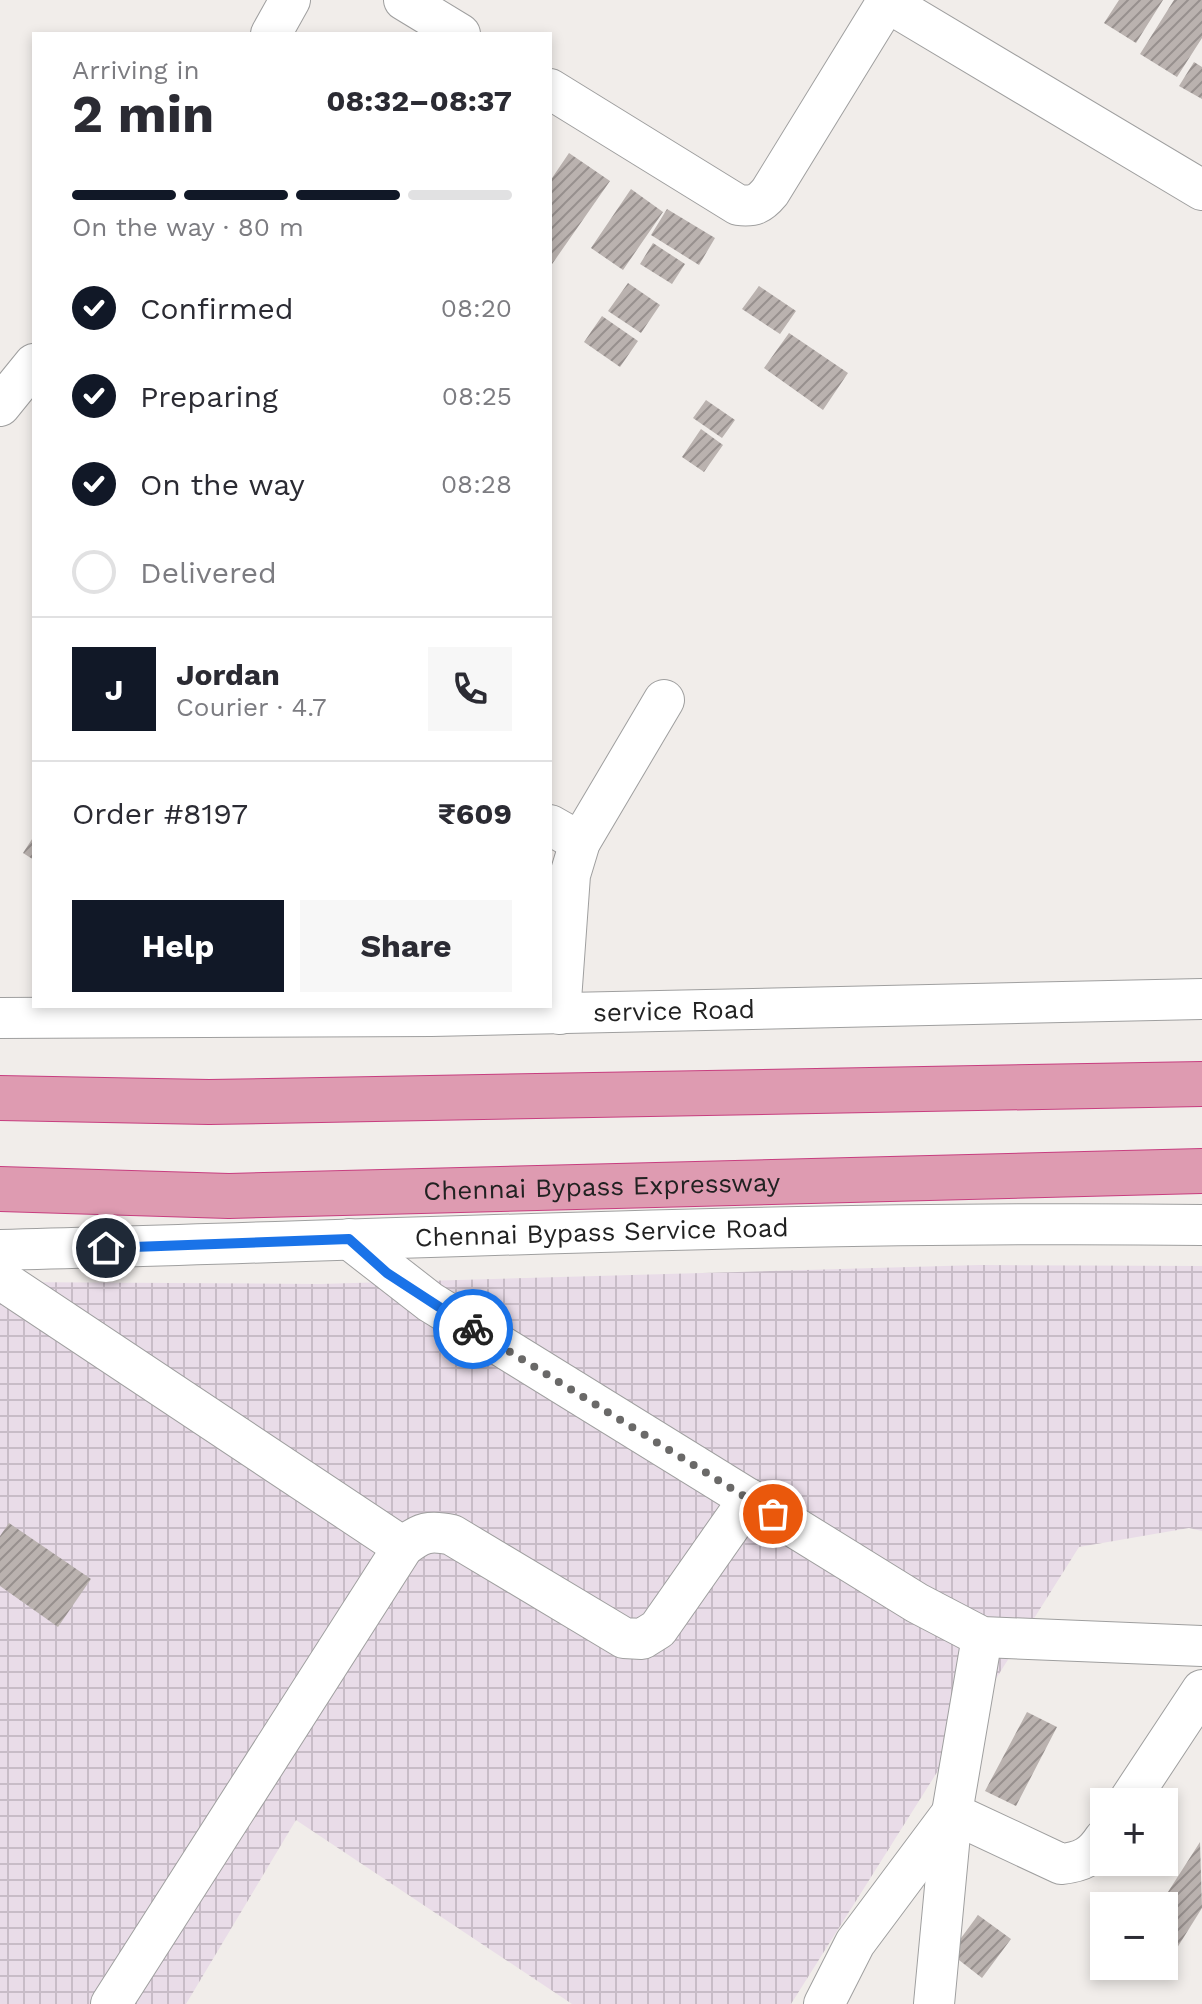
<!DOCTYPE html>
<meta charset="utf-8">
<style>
:root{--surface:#fff;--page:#f7f7f7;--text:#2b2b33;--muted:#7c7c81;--line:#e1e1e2;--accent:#111827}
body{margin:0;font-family:"Work Sans",sans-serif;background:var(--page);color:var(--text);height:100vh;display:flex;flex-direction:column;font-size:30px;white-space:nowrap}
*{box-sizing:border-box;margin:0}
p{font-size:26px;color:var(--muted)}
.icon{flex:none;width:44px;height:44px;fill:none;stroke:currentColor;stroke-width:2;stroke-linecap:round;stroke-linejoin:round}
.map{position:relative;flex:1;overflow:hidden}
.details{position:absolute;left:32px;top:32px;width:520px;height:976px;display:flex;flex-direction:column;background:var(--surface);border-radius:0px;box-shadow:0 4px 12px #0003}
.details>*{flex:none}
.controls{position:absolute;left:1090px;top:1788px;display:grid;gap:16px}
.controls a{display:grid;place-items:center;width:88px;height:88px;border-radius:0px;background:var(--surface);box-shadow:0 4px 12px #0003;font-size:40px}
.pin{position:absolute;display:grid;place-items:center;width:68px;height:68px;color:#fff;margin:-34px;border:4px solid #fff;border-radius:50%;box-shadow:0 2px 8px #0007}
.courier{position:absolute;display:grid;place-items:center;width:80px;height:80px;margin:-40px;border:6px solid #1a73e8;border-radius:50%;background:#fff;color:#222;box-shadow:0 2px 10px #0007}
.overview em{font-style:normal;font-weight:700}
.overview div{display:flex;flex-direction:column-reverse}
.overview{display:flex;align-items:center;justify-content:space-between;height:136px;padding:0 40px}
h1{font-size:52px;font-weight:700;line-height:60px}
.bar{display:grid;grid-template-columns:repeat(4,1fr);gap:12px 8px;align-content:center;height:96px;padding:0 40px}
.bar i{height:10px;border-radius:6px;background:var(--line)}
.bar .active{background:var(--accent)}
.bar p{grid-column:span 4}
.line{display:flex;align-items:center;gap:20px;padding:0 40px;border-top:2px solid var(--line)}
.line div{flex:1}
.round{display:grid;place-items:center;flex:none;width:84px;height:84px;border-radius:0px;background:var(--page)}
ol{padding:0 40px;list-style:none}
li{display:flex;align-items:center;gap:24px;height:88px}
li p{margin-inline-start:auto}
li .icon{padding:8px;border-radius:50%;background:var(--accent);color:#fff;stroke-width:4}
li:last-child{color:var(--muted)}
li i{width:44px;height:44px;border:4px solid var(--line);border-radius:50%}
.cta{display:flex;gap:16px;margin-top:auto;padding:16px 40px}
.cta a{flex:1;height:92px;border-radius:0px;background:var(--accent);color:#fff;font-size:32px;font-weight:700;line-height:92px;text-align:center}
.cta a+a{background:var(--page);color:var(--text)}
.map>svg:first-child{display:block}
.industrial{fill:url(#industrial-grid)}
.building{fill:url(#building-hatch)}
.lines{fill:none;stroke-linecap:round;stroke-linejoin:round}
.minor-casing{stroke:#9f9f9f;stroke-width:42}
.highway-casing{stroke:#c73e7f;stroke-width:46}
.minor{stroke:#fff;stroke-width:40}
.highway{stroke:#de9bb1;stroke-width:44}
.done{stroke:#6a6968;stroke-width:8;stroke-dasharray:0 14.4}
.route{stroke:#1a73e8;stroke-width:10}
.labels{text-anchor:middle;stroke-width:6;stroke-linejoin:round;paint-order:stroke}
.street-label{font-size:26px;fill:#222;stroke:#fff}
</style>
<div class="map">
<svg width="1202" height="2004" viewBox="0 0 1202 2004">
<defs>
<pattern id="industrial-grid" width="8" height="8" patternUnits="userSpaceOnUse" patternTransform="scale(2)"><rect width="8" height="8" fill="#e9dce8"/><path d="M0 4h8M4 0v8" fill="none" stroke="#c8bcc7"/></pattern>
<pattern id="building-hatch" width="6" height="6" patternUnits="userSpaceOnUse" patternTransform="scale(2)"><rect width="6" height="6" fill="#bab2af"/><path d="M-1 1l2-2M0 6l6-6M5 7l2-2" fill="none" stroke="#97908e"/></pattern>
</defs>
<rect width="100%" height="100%" fill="#f1edea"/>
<path class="industrial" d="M979,1265L1202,1266V1531L1189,1528L1079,1547L791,2004H572L296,1820L186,2004H0V1282L320,1284Z"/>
<path class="building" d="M1119,0H1163L1136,43L1104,23Z
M1174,0H1202V38L1177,77L1140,54Z
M1194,62L1202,67V99L1179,86Z
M569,153L610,181L550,267V181Z
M631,189L663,212L623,270L591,248Z
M667,209L715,238L699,265L651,235Z
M653,243L685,264L672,284L640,264Z
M628,283L660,305L641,333L608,311Z
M759,286L796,311L780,334L742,309Z
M602,316L638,341L620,367L584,342Z
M789,333L848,373L823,410L764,368Z
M706,400L735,420L722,438L693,418Z
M701,429L723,445L704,472L682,457Z
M34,836V860L23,853Z
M9,1523L91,1579L58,1627L0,1586V1536Z
M1027,1712L1057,1727L1016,1806L985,1791Z
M1200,1842L1202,1908L1172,1956L1164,1951V1906H1159Z
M978,1915L1011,1939L982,1978L950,1953Z"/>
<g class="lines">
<g class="minor-casing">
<g id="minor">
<path d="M404,0L460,34"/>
<path d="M887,2L1202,190"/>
<path d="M271,34L290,0"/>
<path d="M550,89L738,205C754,207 760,204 770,192L888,0"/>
<path d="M0,406L34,364"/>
<path d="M550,825L580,842"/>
<path d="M560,1014L570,875L580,842L664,700"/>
<path id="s1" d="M0,1018L432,1016L1202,999"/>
<path d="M349,1239L430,1302L917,1603L982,1637L1202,1646"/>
<path id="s2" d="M0,1250C401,1240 801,1220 1202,1225"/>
<path d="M0,1279L403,1547"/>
<path d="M1128,1802L1202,1690"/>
<path d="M111,2004L403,1547C421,1532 430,1530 452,1535L624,1638L642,1639L658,1629L749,1499"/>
<path d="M824,2004L855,1943L952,1813L1061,1864C1082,1862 1093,1856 1104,1839"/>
<path d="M934,2004L952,1813L982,1637"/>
</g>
</g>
<g class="highway-casing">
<g id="highway">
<path d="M0,1098L209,1102L1202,1084"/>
<path id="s3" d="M0,1189L229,1196L1202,1171"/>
</g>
</g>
<use href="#minor" class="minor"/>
<use href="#highway" class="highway"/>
</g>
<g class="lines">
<path class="done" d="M473,1329L773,1514"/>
<path class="route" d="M106,1248L349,1239L387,1273L473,1329"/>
</g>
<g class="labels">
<g class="street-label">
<text dy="9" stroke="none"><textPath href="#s1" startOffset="674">service Road</textPath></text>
<text dy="9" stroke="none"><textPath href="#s3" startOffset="602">Chennai Bypass Expressway</textPath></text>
<text dy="9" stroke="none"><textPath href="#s2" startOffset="602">Chennai Bypass Service Road</textPath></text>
</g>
</g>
</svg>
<div class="controls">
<a>+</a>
<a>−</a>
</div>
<div class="pin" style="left:773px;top:1514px;background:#ea580c"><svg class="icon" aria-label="bag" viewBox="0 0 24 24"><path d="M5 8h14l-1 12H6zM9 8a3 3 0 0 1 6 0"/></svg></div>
<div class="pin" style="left:106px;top:1248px;background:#1f2937"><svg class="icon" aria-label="home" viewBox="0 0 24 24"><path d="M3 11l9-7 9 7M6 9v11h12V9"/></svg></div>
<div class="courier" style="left:473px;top:1329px"><svg class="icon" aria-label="bike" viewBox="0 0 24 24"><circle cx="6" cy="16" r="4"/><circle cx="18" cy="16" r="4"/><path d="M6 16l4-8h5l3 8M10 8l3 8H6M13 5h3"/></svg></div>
<section class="details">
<div class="overview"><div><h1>2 min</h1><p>Arriving in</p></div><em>08:32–08:37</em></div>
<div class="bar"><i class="active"></i><i class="active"></i><i class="active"></i><i></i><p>On the way · 80 m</p></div>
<ol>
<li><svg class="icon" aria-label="check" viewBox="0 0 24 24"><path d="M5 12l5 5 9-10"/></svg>Confirmed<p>08:20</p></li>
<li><svg class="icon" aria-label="check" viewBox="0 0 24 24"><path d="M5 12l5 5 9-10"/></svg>Preparing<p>08:25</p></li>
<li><svg class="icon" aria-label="check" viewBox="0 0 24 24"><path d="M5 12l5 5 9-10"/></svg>On the way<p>08:28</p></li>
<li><i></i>Delivered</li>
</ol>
<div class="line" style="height:144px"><b class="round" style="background:var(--accent);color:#fff">J</b><div><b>Jordan</b><p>Courier · 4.7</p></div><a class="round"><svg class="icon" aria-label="phone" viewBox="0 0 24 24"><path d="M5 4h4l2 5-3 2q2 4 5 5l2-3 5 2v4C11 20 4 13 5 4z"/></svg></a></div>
<div class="line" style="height:104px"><div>Order #8197</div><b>₹609</b></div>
<div class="cta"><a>Help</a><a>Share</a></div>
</section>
</div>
